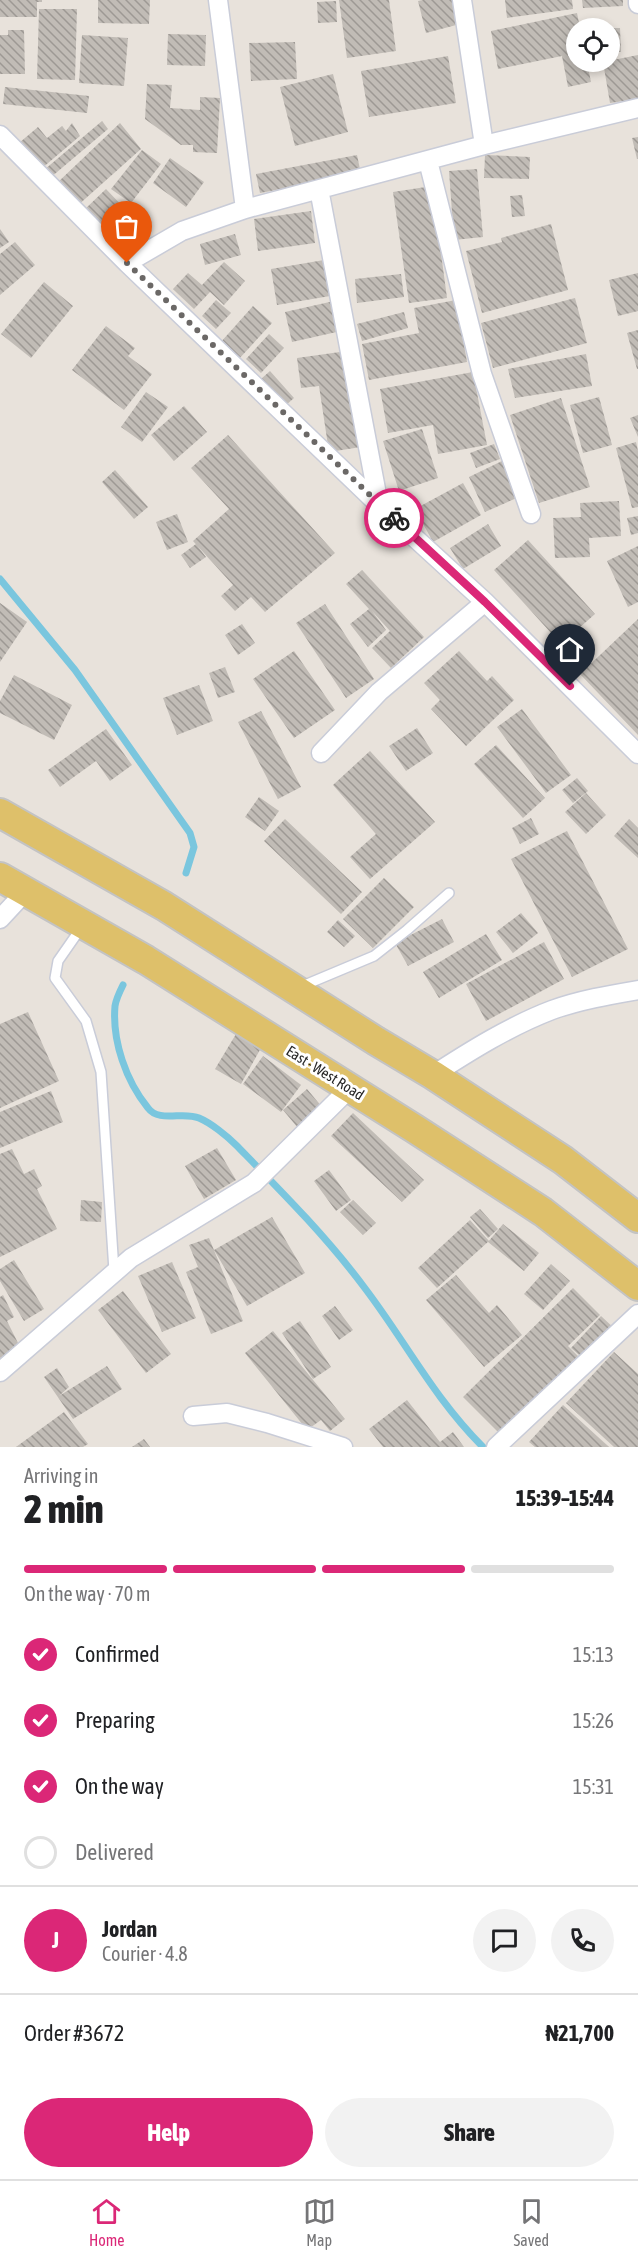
<!DOCTYPE html>
<meta charset="utf-8">
<style>
:root{--surface:#fff;--page:#f2f2f2;--text:#202124;--muted:#757577;--line:#e0e0e0;--accent:#db2777}
body{margin:0;font-family:"Asap Condensed",sans-serif;background:var(--page);color:var(--text);height:100vh;display:flex;flex-direction:column;font-size:22px;white-space:nowrap}
*{box-sizing:border-box;margin:0}
p{font-size:20px;color:var(--muted)}
.icon{flex:none;width:33px;height:33px;fill:none;stroke:currentColor;stroke-width:2;stroke-linecap:round;stroke-linejoin:round}
.map{position:relative;height:1447px;overflow:hidden}
.side{display:flex;flex-direction:column;background:var(--surface);flex:1}
.side>*{flex:none}
.fabs{position:absolute;left:566px;top:18px;display:grid;gap:12px}
.fabs a{display:grid;place-items:center;width:54px;height:54px;border-radius:50%;background:var(--surface);box-shadow:0 3px 9px #0003;font-size:30px}
.pin{position:absolute;display:grid;place-items:center;width:51px;height:51px;color:#fff;margin:-62px -26px;border-radius:50% 50% 50% 0;rotate:-45deg;box-shadow:0 0 6px #0007}
.pin .icon{rotate:45deg}
.courier{position:absolute;display:grid;place-items:center;width:60px;height:60px;margin:-30px;border:4px solid #db2777;border-radius:50%;background:#fff;color:#222;box-shadow:0 2px 8px #0007}
.headline em{font-style:normal;font-weight:800}
.headline div{display:flex;flex-direction:column-reverse}
.headline{display:flex;align-items:center;justify-content:space-between;height:102px;padding:0 24px}
h1{font-size:39px;font-weight:800;line-height:45px}
.bar{display:grid;grid-template-columns:repeat(4,1fr);gap:9px 6px;align-content:center;height:72px;padding:0 24px}
.bar i{height:8px;border-radius:4px;background:var(--line)}
.bar .active{background:var(--accent)}
.bar p{grid-column:span 4}
.line{display:flex;align-items:center;gap:15px;padding:0 24px;border-top:2px solid var(--line)}
.line div{flex:1}
.round{display:grid;place-items:center;flex:none;width:63px;height:63px;border-radius:32px;background:var(--page)}
ol{padding:0 24px;list-style:none}
li{display:flex;align-items:center;gap:18px;height:66px}
li p{margin-inline-start:auto}
li .icon{padding:6px;border-radius:50%;background:var(--accent);color:#fff;stroke-width:4}
li:last-child{color:var(--muted)}
li i{width:33px;height:33px;border:3px solid var(--line);border-radius:50%}
.button{display:flex;gap:12px;margin-top:auto;padding:12px 24px}
.button a{flex:1;height:69px;border-radius:36px;background:var(--accent);color:#fff;font-size:24px;font-weight:800;line-height:69px;text-align:center}
.button a+a{background:var(--page);color:var(--text)}
.dock{display:flex;justify-content:space-around;align-items:center;height:84px;border-top:2px solid var(--line);background:var(--surface);font-size:16px;color:var(--muted)}
.dock a{display:grid;justify-items:center;gap:3px}
.dock .active{color:var(--accent)}
.map>svg:first-child{display:block}
.lines{fill:none;stroke-linecap:round;stroke-linejoin:round}
.stream{stroke:#7ac6de;stroke-width:7}
.building{fill:url(#building-back-hatch)}
.service-casing{stroke:#c9ccd8;stroke-width:12}
.minor-casing{stroke:#c9ccd8;stroke-width:21}
.primary-casing{stroke:#c3c3c3;stroke-width:32}
.service{stroke:#fff;stroke-width:9}
.minor{stroke:#fff;stroke-width:18}
.primary{stroke:#dec06a;stroke-width:28}
.done{stroke:#6b6866;stroke-width:6;stroke-dasharray:0 10.8}
.route{stroke:#db2777;stroke-width:8}
.labels{text-anchor:middle;stroke-width:6;stroke-linejoin:round;paint-order:stroke}
.street-label{font-size:15px;fill:#272727;stroke:#fff}
</style>
<div class="map">
<svg width="638" height="1447" viewBox="0 0 638 1447">
<defs>
<pattern id="building-back-hatch" width="6" height="6" patternUnits="userSpaceOnUse" patternTransform="scale(1.5)"><rect width="6" height="6" fill="#c1bcb6"/><path d="M-1 5l2 2M0 0l6 6M5-1l2 2" fill="none" stroke="#9d9994"/></pattern>
</defs>
<rect width="100%" height="100%" fill="#e8e2db"/>
<g class="lines">
<path class="stream" d="M0,579L75,670L190,833L194,847L186,873
M123,985C120,991 116,999 115,1006C112,1041 126,1081 148,1108C159,1123 183,1111 199,1118C211,1123 227,1136 236,1145C280,1190 326,1236 364,1287C406,1342 433,1397 483,1447"/>
</g>
<path class="building" d="M0,0H42V2H37V17H0Z
M98,0H150L149,24L98,23Z
M339,0H389L396,51L347,58Z
M423,0H454L460,24L426,33L418,1Z
M505,0H572L573,9L507,18Z
M582,0H623V6L583,8Z
M336,1L337,22L318,23L317,2Z
M39,9H77L75,80L37,79Z
M577,13L580,28H576V62H587L591,82L568,87L562,56L498,69L491,31Z
M609,28H620L621,52H609Z
M8,30H24L25,74H0V35H8Z
M168,34L206,35L205,66L167,65Z
M82,35L128,38L124,86L79,83Z
M295,42L297,79L251,81L249,43Z
M638,55V99L610,103L603,62Z
M448,56L456,103L369,117L361,71Z
M333,74L348,132L295,146L280,87Z
M147,84L172,85L170,108L200,110V97L220,98L217,153L193,152V145H181L145,119Z
M5,87L89,96L87,113L3,104Z
M102,121L108,129L50,178L44,170Z
M72,123L80,136L41,169L19,143L38,127L47,138L62,126L66,131Z
M120,123L141,149L76,207L56,184Z
M638,137V159H637L632,138Z
M142,150L161,164L131,203L111,189Z
M357,155L361,174L260,193L256,174Z
M485,155L530,157L529,179L484,178Z
M170,158L204,182L186,207L153,183Z
M477,169L483,237L454,240L449,171Z
M432,186L447,298L409,303L393,192Z
M106,189L126,210L104,231L84,210Z
M522,195L525,216L512,217L510,196Z
M311,211L315,243L258,251L254,219Z
M551,224L568,290L482,313L466,251L502,242L501,238Z
M0,229L9,242L0,248Z
M235,234L241,255L205,265L200,244Z
M15,242L35,265L0,295V254Z
M324,260L330,296L277,305L271,269Z
M224,262L245,281L224,305L210,292L194,309L173,289L188,273L202,285Z
M638,273V311L618,316L609,280Z
M401,274L404,297L357,303L355,279Z
M44,282L73,306L31,358L1,334Z
M575,298L587,343L493,368L481,323Z
M216,300L231,313L216,329L202,316Z
M456,300L467,362L369,380L362,344L419,333L414,308Z
M334,301L341,331L292,342L285,312Z
M253,306L272,323L238,360L220,343Z
M404,312L408,328L362,341L357,324Z
M106,326L135,348L128,356L152,374L124,410L72,370Z
M638,330V369H637L627,333Z
M269,334L284,348L261,373L246,359Z
M347,351L361,447L329,452L319,386L301,388L297,358Z
M586,354L592,386L515,398L508,369Z
M270,371L294,398L285,406L261,379Z
M473,372L487,445L438,454L433,425L388,433L380,389Z
M146,392L168,407L142,442L121,427Z
M599,397L612,445L583,453L570,405Z
M561,398L590,487L539,503L510,415Z
M184,406L207,432L174,461L151,435Z
M638,415V437L630,418Z
M422,429L438,478L399,491L383,441Z
M228,435L335,553L265,612L251,597L235,611L221,596L233,585L193,541L229,509L191,468Z
M636,442L638,451V507L632,508L616,448Z
M494,444L500,459L476,468L470,453Z
M502,461L519,497L485,512L469,477Z
M115,470L148,507L134,519L102,482Z
M463,483L481,515L433,542L415,509Z
M619,501L621,536L589,538L590,557L555,558L553,518L581,517L580,503Z
M177,514L188,542L167,550L156,522Z
M638,516V533L631,535L627,518Z
M488,524L501,546L463,569L450,548Z
M528,540L595,614L561,644L494,570Z
M196,544L206,557L190,568L181,555Z
M638,546V602L628,607L607,561Z
M362,570L424,637L391,668L372,648L390,631L372,611L386,630L368,647L350,624L369,609L346,584Z
M0,603L27,622L0,662Z
M325,604L374,679L346,698L296,623Z
M638,619V735L580,674Z
M242,624L255,643L238,655L225,635Z
M294,651L335,710L294,738L253,679Z
M459,651L487,681L492,676L514,700L466,746L431,709L440,700L424,683Z
M225,667L235,692L218,698L209,673Z
M14,675L72,705L54,740L0,713V701Z
M199,685L213,721L177,735L163,698Z
M522,709L571,775L546,793L497,727Z
M261,711L301,787L278,799L238,722Z
M417,728L433,753L406,771L389,746Z
M106,729L132,765L110,781L96,761L60,787L48,770Z
M496,745L545,798L523,818L474,764Z
M370,751L435,822L370,879L350,857L376,834L333,785Z
M577,778L588,791L573,803L562,790Z
M586,793L606,815L586,834L565,812Z
M259,797L279,811L265,831L245,817Z
M531,818L539,834L520,844L512,828Z
M285,819L362,892L341,914L264,841Z
M629,819L638,828V858L614,836Z
M567,831L628,949L572,977L511,859Z
M384,878L414,907L373,948L343,919Z
M521,913L538,933L513,953L496,932Z
M442,919L454,942L408,966L395,943Z
M338,920L355,936L344,947L327,932Z
M486,934L502,960L439,998L423,972Z
M544,942L564,979L486,1021L466,984Z
M28,1012L59,1081L0,1108V1024Z
M236,1034L261,1048L241,1084L215,1069Z
M263,1056L301,1085L281,1112L243,1084Z
M307,1089L322,1107L298,1128L283,1110Z
M51,1091L63,1122L0,1148V1112Z
M353,1113L424,1180L402,1202L331,1136Z
M217,1148L236,1180L204,1199L185,1166Z
M12,1149L24,1174L34,1169L42,1186L37,1189L57,1229L0,1257V1154Z
M329,1170L351,1200L336,1211L314,1181Z
M81,1200L102,1202L101,1222L80,1221Z
M353,1200L376,1223L363,1235L340,1212Z
M480,1209L498,1229L488,1238L470,1217Z
M272,1217L305,1273L247,1306L214,1250Z
M470,1220L489,1241L437,1288L418,1268Z
M503,1224L539,1253L524,1271L488,1242Z
M209,1238L243,1321L211,1334L186,1272L198,1267L189,1245Z
M14,1260L44,1309L24,1321L0,1281V1269Z
M172,1262L196,1318L162,1332L138,1276Z
M551,1264L570,1281L543,1310L524,1294Z
M456,1275L489,1313L497,1305L522,1335L484,1367L426,1300Z
M573,1288L600,1315L568,1346L580,1358L501,1435L463,1397Z
M123,1291L171,1354L146,1373L98,1310Z
M3,1295L14,1317L7,1321L20,1347L0,1358V1297Z
M335,1306L353,1330L339,1340L322,1316Z
M601,1316L616,1330L586,1361L571,1348Z
M300,1321L331,1367L313,1379L282,1333Z
M273,1331L345,1419L330,1431L321,1420L307,1430L245,1353Z
M614,1352L638,1374V1447H614L566,1403Z
M107,1366L122,1389L73,1419L44,1377L57,1368L69,1387L59,1396Z
M407,1400L440,1442L453,1432L464,1447H383L369,1429Z
M563,1405L609,1447H535L529,1442Z
M64,1412L88,1444L83,1447H16Z
M144,1439L150,1447H132Z"/>
<g class="lines">
<g class="service-casing">
<path id="service" d="M81,928L58,961L55,978L86,1021L101,1072L114,1271
M300,987L374,956L407,930L449,893"/>
</g>
<g class="minor-casing">
<path id="minor" d="M218,0L245,209
M462,0L484,145
M638,0V4
M0,135L127,263L379,505L485,602L638,754
M428,161L482,374L531,514
M319,189L379,505
M127,263L182,231L245,209L484,145L638,108
M321,753L379,692L485,602
M0,919L26,891
M433,1075C470,1051 510,1026 552,1010C580,1000 609,995 638,990
M0,1372L131,1258L254,1183L349,1089
M193,1416L227,1413L267,1423L343,1447
M496,1447L638,1314"/>
</g>
<g class="primary-casing">
<path id="primary" d="M0,813L164,906L376,1041L433,1075L563,1160L638,1218
M0,877L146,960L415,1129L543,1212L638,1286"/>
</g>
<use href="#service" class="service"/>
<use href="#minor" class="minor"/>
<use href="#primary" class="primary"/>
</g>
<g class="lines">
<path class="done" d="M127,263L394,518"/>
<path class="route" d="M394,518L485,602L570,686"/>
</g>
<g class="labels">
<g class="street-label">
<text transform="translate(325 1073) rotate(32)" y="5">East - West Road</text>
</g>
</g>
</svg>
<div class="fabs">
<a><svg class="icon" aria-label="locate" viewBox="0 0 24 24"><circle cx="12" cy="12" r="6"/><path d="M12 2v4M12 18v4M2 12h4M18 12h4"/></svg></a>
</div>
<div class="pin" style="left:127px;top:263px;background:#ea580c"><svg class="icon" aria-label="bag" viewBox="0 0 24 24"><path d="M5 8h14l-1 12H6zM9 8a3 3 0 0 1 6 0"/></svg></div>
<div class="pin" style="left:570px;top:686px;background:#1f2937"><svg class="icon" aria-label="home" viewBox="0 0 24 24"><path d="M3 11l9-7 9 7M6 9v11h12V9"/></svg></div>
<div class="courier" style="left:394px;top:518px"><svg class="icon" aria-label="bike" viewBox="0 0 24 24"><circle cx="6" cy="16" r="4"/><circle cx="18" cy="16" r="4"/><path d="M6 16l4-8h5l3 8M10 8l3 8H6M13 5h3"/></svg></div>
</div>
<section class="side">
<div class="headline"><div><h1>2 min</h1><p>Arriving in</p></div><em>15:39–15:44</em></div>
<div class="bar"><i class="active"></i><i class="active"></i><i class="active"></i><i></i><p>On the way · 70 m</p></div>
<ol>
<li><svg class="icon" aria-label="check" viewBox="0 0 24 24"><path d="M5 12l5 5 9-10"/></svg>Confirmed<p>15:13</p></li>
<li><svg class="icon" aria-label="check" viewBox="0 0 24 24"><path d="M5 12l5 5 9-10"/></svg>Preparing<p>15:26</p></li>
<li><svg class="icon" aria-label="check" viewBox="0 0 24 24"><path d="M5 12l5 5 9-10"/></svg>On the way<p>15:31</p></li>
<li><i></i>Delivered</li>
</ol>
<div class="line" style="height:108px"><b class="round" style="background:var(--accent);color:#fff">J</b><div><b>Jordan</b><p>Courier · 4.8</p></div><a class="round"><svg class="icon" aria-label="chat" viewBox="0 0 24 24"><path d="M4 5h16v11H9l-5 4z"/></svg></a><a class="round"><svg class="icon" aria-label="phone" viewBox="0 0 24 24"><path d="M5 4h4l2 5-3 2q2 4 5 5l2-3 5 2v4C11 20 4 13 5 4z"/></svg></a></div>
<div class="line" style="height:78px"><div>Order #3672</div><b>₦21,700</b></div>
<div class="button"><a>Help</a><a>Share</a></div>
</section>
<nav class="dock">
<a class="active"><svg class="icon" aria-label="home" viewBox="0 0 24 24"><path d="M3 11l9-7 9 7M6 9v11h12V9"/></svg>Home</a>
<a><svg class="icon" aria-label="map" viewBox="0 0 24 24"><path d="M3 6l6-2 6 2 6-2v14l-6 2-6-2-6 2zM9 4v14M15 6v14"/></svg>Map</a>
<a><svg class="icon" aria-label="saved" viewBox="0 0 24 24"><path d="M7 4h10v16l-5-4-5 4z"/></svg>Saved</a>
</nav>
